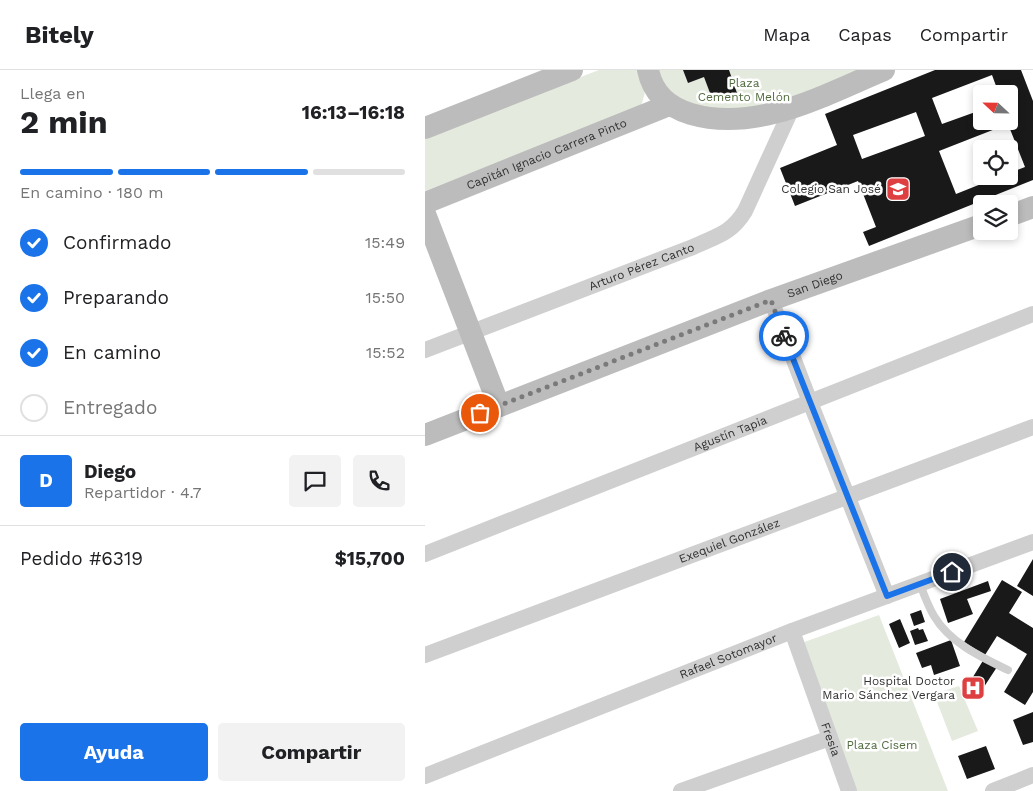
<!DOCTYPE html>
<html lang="es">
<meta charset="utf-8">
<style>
:root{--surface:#fff;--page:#f2f2f2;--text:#202124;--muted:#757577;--line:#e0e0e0;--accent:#1a73e8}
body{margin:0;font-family:"Work Sans",sans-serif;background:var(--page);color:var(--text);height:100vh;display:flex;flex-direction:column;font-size:19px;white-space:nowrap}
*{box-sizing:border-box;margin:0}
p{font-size:16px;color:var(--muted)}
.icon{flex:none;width:28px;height:28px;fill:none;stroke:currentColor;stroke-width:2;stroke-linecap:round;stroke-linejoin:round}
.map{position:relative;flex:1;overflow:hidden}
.drawer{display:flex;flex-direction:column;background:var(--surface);width:425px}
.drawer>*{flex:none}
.needle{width:32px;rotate:292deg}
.tools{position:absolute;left:548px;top:15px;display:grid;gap:10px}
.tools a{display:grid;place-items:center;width:45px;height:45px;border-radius:5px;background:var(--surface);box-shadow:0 2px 8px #0003;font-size:25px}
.pin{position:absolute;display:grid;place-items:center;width:42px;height:42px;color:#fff;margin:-21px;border:2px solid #fff;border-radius:50%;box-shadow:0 1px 5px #0007}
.courier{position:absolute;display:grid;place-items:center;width:50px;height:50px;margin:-25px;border:4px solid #1a73e8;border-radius:50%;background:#fff;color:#222;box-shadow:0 1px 6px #0007}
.head em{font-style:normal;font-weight:700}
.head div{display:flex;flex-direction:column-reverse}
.head{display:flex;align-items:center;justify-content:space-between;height:85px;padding:0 20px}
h1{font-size:32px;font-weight:700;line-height:38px}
.bar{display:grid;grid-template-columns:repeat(4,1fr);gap:8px 5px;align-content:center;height:60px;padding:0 20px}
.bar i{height:6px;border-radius:4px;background:var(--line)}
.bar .active{background:var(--accent)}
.bar p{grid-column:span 4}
.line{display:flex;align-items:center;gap:12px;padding:0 20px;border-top:1px solid var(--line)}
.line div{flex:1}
.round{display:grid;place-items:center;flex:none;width:52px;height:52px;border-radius:5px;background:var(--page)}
ol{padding:0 20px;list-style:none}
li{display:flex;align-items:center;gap:15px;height:55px}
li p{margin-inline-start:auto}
li .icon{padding:5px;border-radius:50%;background:var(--accent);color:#fff;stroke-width:4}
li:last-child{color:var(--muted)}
li i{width:28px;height:28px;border:2px solid var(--line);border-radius:50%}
.action{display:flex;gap:10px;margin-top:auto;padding:10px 20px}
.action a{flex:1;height:58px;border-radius:5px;background:var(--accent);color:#fff;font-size:20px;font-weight:700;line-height:58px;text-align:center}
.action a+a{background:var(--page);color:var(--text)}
header{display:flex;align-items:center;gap:30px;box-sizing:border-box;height:70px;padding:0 25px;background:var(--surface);border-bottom:1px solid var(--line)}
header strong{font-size:24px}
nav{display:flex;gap:28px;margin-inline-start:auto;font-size:18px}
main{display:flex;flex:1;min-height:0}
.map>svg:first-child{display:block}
.green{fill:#e4eade}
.building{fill:#191919;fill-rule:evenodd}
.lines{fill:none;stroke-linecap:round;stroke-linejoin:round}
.lane{stroke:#cfcfcf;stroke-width:8}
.street{stroke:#cfcfcf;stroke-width:16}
.secondary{stroke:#bcbcbc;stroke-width:22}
.done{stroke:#7a7a7a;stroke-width:5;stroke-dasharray:0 9}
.route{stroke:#1a73e8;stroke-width:6}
.labels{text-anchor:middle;stroke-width:5;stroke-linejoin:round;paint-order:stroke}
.park-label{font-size:12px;fill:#526c40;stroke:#fff}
.street-label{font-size:12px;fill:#323232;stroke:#fff}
.poi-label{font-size:12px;fill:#323232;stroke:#fff;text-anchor:end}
</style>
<header>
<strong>Bitely</strong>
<nav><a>Mapa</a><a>Capas</a><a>Compartir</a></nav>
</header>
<main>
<section class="drawer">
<div class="head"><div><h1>2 min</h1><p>Llega en</p></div><em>16:13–16:18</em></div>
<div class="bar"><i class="active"></i><i class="active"></i><i class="active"></i><i></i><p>En camino · 180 m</p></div>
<ol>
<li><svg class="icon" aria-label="check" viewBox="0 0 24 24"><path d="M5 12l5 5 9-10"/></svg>Confirmado<p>15:49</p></li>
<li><svg class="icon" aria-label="check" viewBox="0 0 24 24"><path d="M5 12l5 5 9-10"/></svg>Preparando<p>15:50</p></li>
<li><svg class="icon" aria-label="check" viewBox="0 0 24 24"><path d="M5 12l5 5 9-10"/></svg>En camino<p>15:52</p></li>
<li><i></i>Entregado</li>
</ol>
<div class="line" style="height:90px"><b class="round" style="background:var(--accent);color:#fff">D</b><div><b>Diego</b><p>Repartidor · 4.7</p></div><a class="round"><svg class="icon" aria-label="chat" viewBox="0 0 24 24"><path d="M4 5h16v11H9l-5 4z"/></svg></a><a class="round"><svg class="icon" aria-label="phone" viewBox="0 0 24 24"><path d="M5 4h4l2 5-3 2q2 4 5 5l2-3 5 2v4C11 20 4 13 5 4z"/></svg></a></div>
<div class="line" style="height:65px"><div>Pedido #6319</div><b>$15,700</b></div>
<div class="action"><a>Ayuda</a><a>Compartir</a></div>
</section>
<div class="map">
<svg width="608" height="721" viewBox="0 0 608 721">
<rect width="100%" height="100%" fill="#fff"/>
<path class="green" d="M174,0H212C222,14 222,19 216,36L0,121V67Z
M231,0H441L364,31L298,42L248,29Z
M454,545L523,721H427L374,574Z
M534,616L553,661L527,671L509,624Z"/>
<path class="building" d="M258,0H304L312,23L288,31L279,7L263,13Z
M510,0H596L608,31V110L444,176L438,162L451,157L433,111L370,136L355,98L412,75L400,44ZM567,5L574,24H584V51H556V40L517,54L507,28ZM491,42L500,66L437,89L428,65ZM583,54L600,97L584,103V106H576L531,124L514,81Z
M608,489V526L592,516Z
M577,510L597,522L584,543L608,558V622L600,635L579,622L602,584L572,566L560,585L539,572Z
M563,511L566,521L542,529L548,544L523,553L515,529Z
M496,540L500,552L489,556L485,544Z
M475,549L485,573L474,578L464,554Z
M493,558L494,560L498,559L503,571L490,575L485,561Z
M526,570L535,596L509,605L506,595L497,598L491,583Z
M559,589L572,597L555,623L543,615Z
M608,642V672L598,675L588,650Z
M561,676L570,699L542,709L533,686Z"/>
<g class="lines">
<path class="lane" d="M495,514C499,525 503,536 509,546C525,573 556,587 583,600"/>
<g class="street">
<path d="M346,230L385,332L462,526"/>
<path id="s1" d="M0,280L268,177C291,166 306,164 320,141L367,38"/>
<path id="s2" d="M0,484L608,244"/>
<path id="s3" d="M367,561L424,721"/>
<path id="s4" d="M0,585L608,357"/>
<path id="s5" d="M0,706L367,561L608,472"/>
<path d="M256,721L405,668"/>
<path d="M568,721L608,705"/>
</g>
<g class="secondary">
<path d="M223,0C228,24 243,37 266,44C332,63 399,25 459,0"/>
<path d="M0,58L147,0"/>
<path id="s6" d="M0,133L244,35"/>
<path d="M0,144L74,336"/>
<path d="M584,146L608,137"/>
<path id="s7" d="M0,365L346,230L556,155"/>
</g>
</g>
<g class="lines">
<path class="done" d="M55,343L346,230L359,266"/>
<path class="route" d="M359,266L462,526L527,502"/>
</g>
<defs>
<g id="school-square" transform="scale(1.25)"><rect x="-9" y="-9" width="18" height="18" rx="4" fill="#de3f41" stroke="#fff"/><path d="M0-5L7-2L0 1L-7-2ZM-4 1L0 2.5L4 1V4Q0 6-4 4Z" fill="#fff"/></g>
<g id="hospital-square" transform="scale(1.25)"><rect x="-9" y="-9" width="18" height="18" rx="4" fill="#de3f41" stroke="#fff"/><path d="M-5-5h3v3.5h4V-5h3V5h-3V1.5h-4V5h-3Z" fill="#fff"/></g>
</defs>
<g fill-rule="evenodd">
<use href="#school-square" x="473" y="119"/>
<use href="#hospital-square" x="548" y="618"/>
</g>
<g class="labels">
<g class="park-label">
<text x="319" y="17">Plaza<tspan x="319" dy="14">Cemento Melón</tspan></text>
<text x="457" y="679">Plaza Cisem</text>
</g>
<g class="street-label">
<text dy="4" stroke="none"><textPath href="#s6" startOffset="131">Capitán Ignacio Carrera Pinto</textPath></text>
<text dy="4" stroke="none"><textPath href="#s1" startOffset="232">Arturo Pérez Canto</textPath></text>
<text dy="4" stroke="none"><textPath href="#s7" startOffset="418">San Diego</textPath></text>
<text dy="4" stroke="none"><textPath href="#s2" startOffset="328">Agustín Tapia</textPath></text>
<text dy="4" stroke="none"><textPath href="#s4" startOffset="325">Exequiel González</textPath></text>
<text dy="4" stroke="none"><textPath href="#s5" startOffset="326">Rafael Sotomayor</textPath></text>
<text dy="4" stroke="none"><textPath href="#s3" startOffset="115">Fresia</textPath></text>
</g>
<g class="poi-label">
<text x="456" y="123">Colegio San José</text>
<text x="530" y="615">Hospital Doctor<tspan x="530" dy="14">Mario Sánchez Vergara</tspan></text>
</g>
</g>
</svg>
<div class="tools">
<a><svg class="needle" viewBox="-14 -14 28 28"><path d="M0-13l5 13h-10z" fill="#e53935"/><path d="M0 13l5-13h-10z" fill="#757577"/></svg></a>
<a><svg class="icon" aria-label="locate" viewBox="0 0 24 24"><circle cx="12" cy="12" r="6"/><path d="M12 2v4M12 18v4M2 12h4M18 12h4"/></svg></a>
<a><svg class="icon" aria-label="layers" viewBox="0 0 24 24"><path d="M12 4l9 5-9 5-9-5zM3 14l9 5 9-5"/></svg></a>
</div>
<div class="pin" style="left:55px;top:343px;background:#ea580c"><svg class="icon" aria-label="bag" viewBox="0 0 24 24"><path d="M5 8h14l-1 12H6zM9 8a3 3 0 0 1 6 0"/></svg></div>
<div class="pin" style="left:527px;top:502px;background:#1f2937"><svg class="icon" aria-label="home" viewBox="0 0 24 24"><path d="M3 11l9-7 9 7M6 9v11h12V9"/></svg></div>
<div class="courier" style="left:359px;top:266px"><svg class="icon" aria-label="bike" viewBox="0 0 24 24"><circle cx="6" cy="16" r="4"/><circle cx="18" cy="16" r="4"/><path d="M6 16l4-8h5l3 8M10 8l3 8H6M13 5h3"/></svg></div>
</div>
</main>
